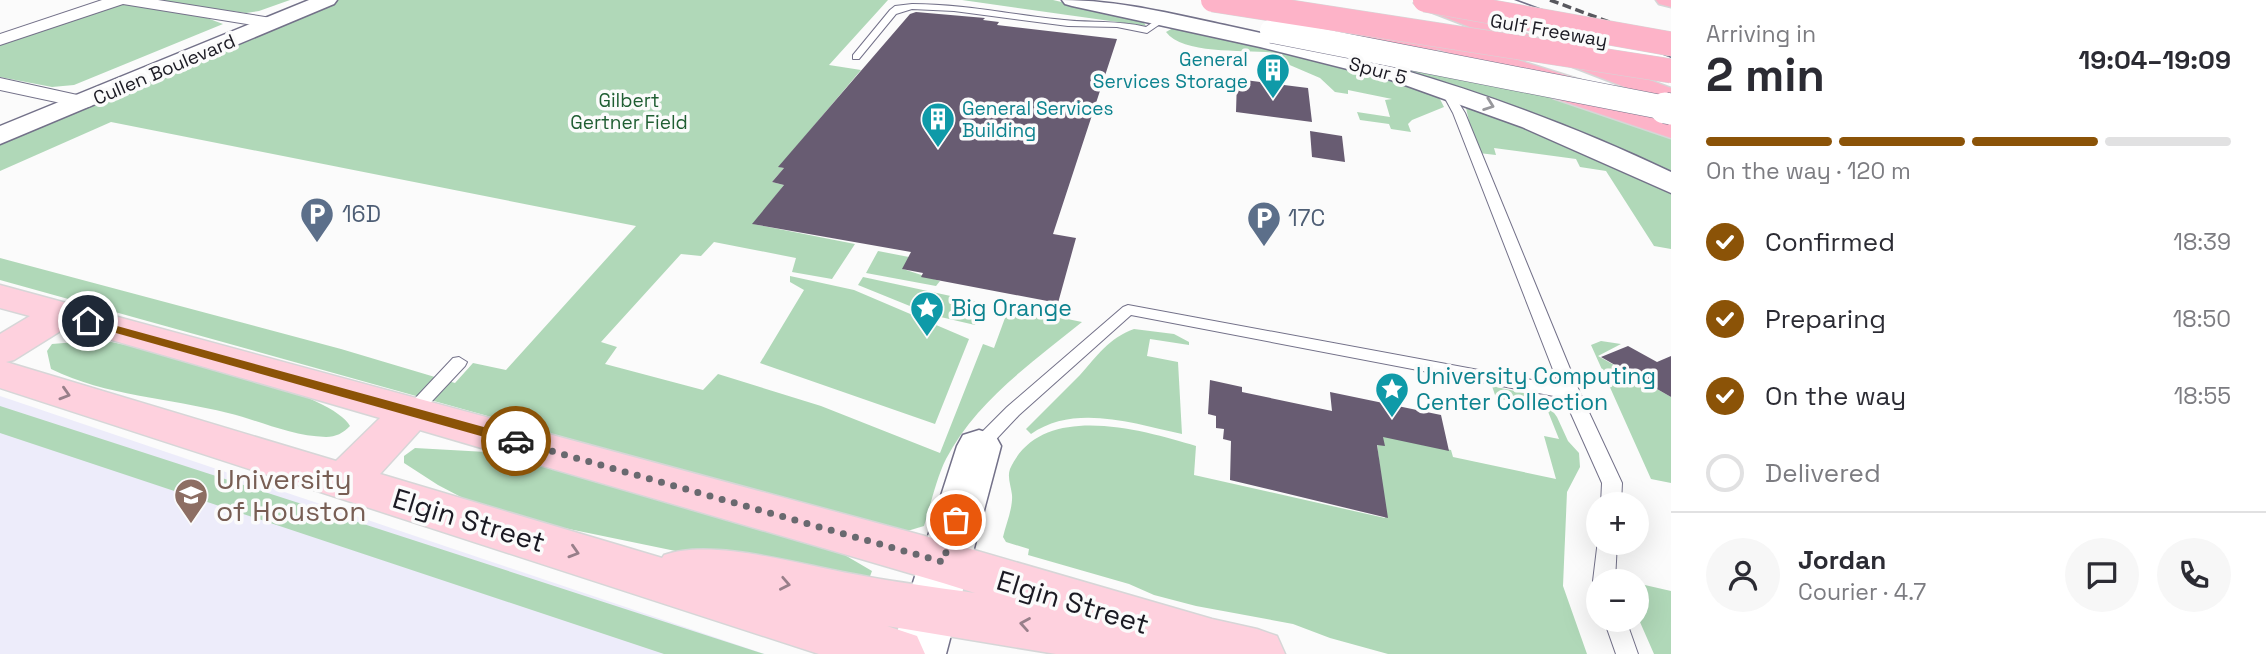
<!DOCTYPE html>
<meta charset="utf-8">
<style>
:root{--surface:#fff;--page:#f7f7f7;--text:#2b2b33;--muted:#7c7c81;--line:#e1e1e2;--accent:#8b5307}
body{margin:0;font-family:"Space Grotesk",sans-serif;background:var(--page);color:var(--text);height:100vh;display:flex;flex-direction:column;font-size:26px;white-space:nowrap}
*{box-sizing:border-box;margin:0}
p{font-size:23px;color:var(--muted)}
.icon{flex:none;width:38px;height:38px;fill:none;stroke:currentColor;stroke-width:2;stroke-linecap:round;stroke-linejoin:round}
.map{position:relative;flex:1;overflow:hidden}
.side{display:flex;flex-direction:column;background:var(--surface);width:595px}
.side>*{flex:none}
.buttons{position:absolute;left:1586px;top:492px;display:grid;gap:14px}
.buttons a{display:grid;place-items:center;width:63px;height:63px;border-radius:50%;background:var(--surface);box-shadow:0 7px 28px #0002;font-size:35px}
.pin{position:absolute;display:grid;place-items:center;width:60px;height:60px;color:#fff;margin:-30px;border:4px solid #fff;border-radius:50%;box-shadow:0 2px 7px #0007}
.courier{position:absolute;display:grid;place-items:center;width:70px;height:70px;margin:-35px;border:5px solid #8b5307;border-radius:50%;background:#fff;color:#222;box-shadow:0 2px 9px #0007}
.head em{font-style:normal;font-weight:800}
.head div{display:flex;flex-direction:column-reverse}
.head{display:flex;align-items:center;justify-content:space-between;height:119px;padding:0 35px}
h1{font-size:46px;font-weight:800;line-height:52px}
.bar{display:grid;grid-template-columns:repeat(4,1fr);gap:10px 7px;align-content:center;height:84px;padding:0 35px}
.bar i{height:9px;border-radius:5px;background:var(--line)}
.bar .active{background:var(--accent)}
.bar p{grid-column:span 4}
.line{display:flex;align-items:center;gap:18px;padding:0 35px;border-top:2px solid var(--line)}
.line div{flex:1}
.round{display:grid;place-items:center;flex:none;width:74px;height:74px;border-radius:37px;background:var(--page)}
ol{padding:0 35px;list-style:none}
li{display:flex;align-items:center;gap:21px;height:77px}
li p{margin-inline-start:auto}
li .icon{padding:7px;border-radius:50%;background:var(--accent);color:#fff;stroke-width:4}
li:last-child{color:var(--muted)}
li i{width:38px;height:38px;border:4px solid var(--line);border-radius:50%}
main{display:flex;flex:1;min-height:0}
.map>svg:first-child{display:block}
.built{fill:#edecfa}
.green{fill:#b0d8b8}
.building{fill:#685c72}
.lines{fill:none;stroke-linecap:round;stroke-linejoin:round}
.lane-casing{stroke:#737189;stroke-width:2}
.street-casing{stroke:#737189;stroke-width:2}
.secondary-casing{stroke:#737189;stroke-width:3}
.primary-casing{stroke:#d6d6d7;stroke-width:3}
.highway-casing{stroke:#d6d6d7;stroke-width:3}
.lane{fill:#fff;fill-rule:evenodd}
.street{fill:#fff;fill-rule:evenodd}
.secondary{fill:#fff;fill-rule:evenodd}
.primary{fill:#fed1de;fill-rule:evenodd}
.highway{fill:#fdb3c8;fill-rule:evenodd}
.rail{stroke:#58585e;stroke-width:3.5;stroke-dasharray:9 4.5;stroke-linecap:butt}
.secondary-bridge-far1-casing{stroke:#737189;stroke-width:25;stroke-linecap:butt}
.secondary-bridge-casing{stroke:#737189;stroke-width:32;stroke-linecap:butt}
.highway-bridge-casing{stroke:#d6d6d7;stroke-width:25;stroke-linecap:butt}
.secondary-bridge-far1{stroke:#fff;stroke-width:24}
.secondary-bridge{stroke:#fff;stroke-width:31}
.highway-bridge{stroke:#fdb3c8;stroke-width:24}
.oneway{stroke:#98989c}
.oneway2{stroke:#987f8a}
.route{fill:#8b5307}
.done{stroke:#69696f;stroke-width:7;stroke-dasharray:0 12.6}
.labels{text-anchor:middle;stroke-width:7;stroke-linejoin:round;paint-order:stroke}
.far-street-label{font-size:19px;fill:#1b1a23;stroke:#fbfbfb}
.far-culture-label{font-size:19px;fill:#0d838f;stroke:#fbfbfb;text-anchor:end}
.far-park-label{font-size:19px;fill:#205e33;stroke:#fbfbfb}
.service-label{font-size:23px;fill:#4e5e75;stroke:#fbfbfb;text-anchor:start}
.culture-label{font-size:23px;fill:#0d838f;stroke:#fbfbfb;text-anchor:start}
.near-education-label{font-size:28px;fill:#785e54;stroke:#fbfbfb;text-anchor:start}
.near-street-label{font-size:28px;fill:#1b1a23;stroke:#fbfbfb}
</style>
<main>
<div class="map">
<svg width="1671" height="654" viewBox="0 0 1671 654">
<rect width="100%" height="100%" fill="#fbfbfb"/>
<path class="built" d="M0,396L765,654H0Z"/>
<path class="green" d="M149,0H290L259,11L246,13Z
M336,0H888L829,65L861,70L779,167L784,168L772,182L784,185L753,224L855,244L832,279L792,272L796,258L714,242L701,256L681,254L601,342L617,347L605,364L703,390L718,374L821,406L940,453L983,344L994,348L1009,307L1082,322C1033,362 976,401 946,459C936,479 931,504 924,526L904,532L0,280V258L341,349L455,383L473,363L506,370L636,226L111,122L0,171V141Z
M962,0H1053L1143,21L1146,26Z
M117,3L207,18L223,24L74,85L52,87L0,77V43Z
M1173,28L1338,64L1437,93L1444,107L1412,120L1408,124L1411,132L1391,129L1389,124L1360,120L1357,112L1390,117L1385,100L1392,99L1348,90V94L1335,92L1320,78L1285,63L1282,54C1253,48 1185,57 1166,32Z
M1243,31L1517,84L1671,137V175L1628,155Z
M1472,104L1671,191V249L1654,246L1606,171L1580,167L1576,159L1494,148L1496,155L1470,152L1472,134L1466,108V105Z
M878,251L909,257L903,269L940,281L936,286L866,273Z
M790,276L854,290L969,339L935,424L760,363L804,290L790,282Z
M863,277L983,303L975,325L932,315L858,285Z
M1134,329L1174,334L1189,342V345L1150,339L1147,356L1178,362L1182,434C1135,424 1075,403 1031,434L1026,429C1044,411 1062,393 1080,375C1097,356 1109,338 1134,329Z
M100,340C145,347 331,390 350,426C343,433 336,437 326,437C291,436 261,421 228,413C169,398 106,396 51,369L47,351L52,344Z
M1601,341L1621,344L1598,356L1671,397V483L1651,479L1591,345Z
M1492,386L1524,393L1549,406L1557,417L1568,441L1579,453L1580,467L1567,492L1563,586L1587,654H1388L1330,638L1293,624L1196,606L1154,595L1129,584L1028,555L1029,549L1006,542L1003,537C1006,524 1013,508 1012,495C1011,486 1007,477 1010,469C1041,400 1142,430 1196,446L1194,475L1385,518L1376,433L1451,450L1453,457L1556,479L1544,436L1559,439L1547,409L1496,398Z
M0,406L764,654H664L0,433Z
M415,448L504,453L843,554L872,571L866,587L802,577L535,522L478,506L438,485L404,463V456Z
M1636,583L1671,591V654H1654L1636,613Z"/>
<path class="building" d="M916,12L985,18L983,20L999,22L997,25L1117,39L1053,234L1076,238L1058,303L921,277L923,273L902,269L911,252L752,224L784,185L772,182L784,168L778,167L910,14Z
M1237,79L1308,88L1312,122L1236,112Z
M1310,131L1342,136L1345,162L1312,157Z
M1628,346L1657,362L1671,356V397L1601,357Z
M1210,380L1242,387V392L1332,411L1330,392L1441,415L1449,451L1383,437L1385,446L1377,445L1388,518L1230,480L1231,441L1223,439L1224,429L1216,428V416L1208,414Z"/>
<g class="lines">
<g class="lane-casing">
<path id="lane" d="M912,4C963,4 1013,15 1064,20C1092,23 1118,20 1146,27L1159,18L1166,20L1147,33L1117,27L1068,26L954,11L912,9L896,14L859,59H853V55L890,10L895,6Z
M1445,86L1449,87L1465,113L1580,393L1622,483L1621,504H1601L1602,483L1564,398L1131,315L1019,415L985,451H973L970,446L973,441L1007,407L1123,307L1128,305L1559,385L1453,113L1440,89Z
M459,357L467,362L465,366L419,415H407L404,411L407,407L453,358Z
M1598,540V542H1617L1615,581H1598V588L1593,581Z
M1604,620H1626L1638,654H1616Z"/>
</g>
<g class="street-casing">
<path id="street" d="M102,0H158L271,18L280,23L271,28L123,4L0,45V34Z
M0,78L91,98L94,102L91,106L84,108L0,90Z"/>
</g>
<g class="secondary-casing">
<path id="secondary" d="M309,0H337L334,4L0,144V126Z
M1062,0C1118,0 1173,14 1229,26C1383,59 1529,104 1671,172V193L1522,127L1391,80L1260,47L1072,6L1065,4Z
M1485,0H1514L1671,58V73L1488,4Z
M979,430L995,435L1001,446L946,654H890L957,446L963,435Z"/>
</g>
<g class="primary-casing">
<path id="primary" d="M0,285L943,541L1212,619L1257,629L1277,636L1285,654H1056L887,626L917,636L925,654H819L0,388V334L30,316L0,308ZM67,327L380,418L336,461L6,362L14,360ZM420,430L943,583L975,593C934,587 893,582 853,574C801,565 713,538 664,555L662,558L380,474Z"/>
</g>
<g class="highway-casing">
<path id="highway" d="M1417,0H1436L1671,88V105L1418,7L1414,3Z
M1656,0H1671V7L1659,4Z
M1306,14L1426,45L1418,43L1415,38L1418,33L1426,31L1581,80L1585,85L1580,91L1671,121V138L1553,98L1549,93L1554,87L1436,49L1439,53L1435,58L1427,60L1298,26L1295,21L1298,16Z"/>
</g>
<use href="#lane" class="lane"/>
<use href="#street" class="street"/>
<use href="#secondary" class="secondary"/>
<use href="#primary" class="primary"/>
<use href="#highway" class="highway"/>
<path class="rail" d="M1550,0L1671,45"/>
<g class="secondary-bridge-far1-casing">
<path id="secondary-bridge-far1" d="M1272,31L1671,109"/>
</g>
<g class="secondary-bridge-casing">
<path id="secondary-bridge" d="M1665,108L1671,109"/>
</g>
<g class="highway-bridge-casing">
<path id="highway-bridge" d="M1213,0L1671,71
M1425,0L1671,44"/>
</g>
<use href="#secondary-bridge-far1" class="secondary-bridge-far1"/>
<use href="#secondary-bridge" class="secondary-bridge"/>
<use href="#highway-bridge" class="highway-bridge"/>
</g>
<defs><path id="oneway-chevron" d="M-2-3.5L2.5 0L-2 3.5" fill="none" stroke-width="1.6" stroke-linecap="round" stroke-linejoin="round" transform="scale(1.75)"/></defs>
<use class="oneway" href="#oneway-chevron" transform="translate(1489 105) rotate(20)"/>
<g class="oneway2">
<use href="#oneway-chevron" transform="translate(65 394) rotate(17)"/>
<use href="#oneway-chevron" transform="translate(574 552) rotate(17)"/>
<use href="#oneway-chevron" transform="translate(785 584) rotate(11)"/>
<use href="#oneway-chevron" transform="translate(1025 624) rotate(-170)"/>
</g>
<path class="route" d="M88,318L516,436L523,441L516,446L84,324V319Z"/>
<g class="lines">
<path class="done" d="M516,441L943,562L956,520"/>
</g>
<defs>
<g id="building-pin" transform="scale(1.75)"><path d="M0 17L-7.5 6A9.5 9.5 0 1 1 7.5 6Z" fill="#0f9aa8" stroke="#fbfbfb"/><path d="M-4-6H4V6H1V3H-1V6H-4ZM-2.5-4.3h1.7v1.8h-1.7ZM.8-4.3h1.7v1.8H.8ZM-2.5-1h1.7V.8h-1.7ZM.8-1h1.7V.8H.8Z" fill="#fff"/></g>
<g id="parking-pin" transform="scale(1.75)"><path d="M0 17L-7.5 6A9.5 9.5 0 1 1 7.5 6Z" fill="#5c6f8a" stroke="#fbfbfb"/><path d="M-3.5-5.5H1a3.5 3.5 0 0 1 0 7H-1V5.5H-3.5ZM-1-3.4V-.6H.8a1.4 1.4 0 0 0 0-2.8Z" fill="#fff"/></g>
<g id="sight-pin" transform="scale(1.75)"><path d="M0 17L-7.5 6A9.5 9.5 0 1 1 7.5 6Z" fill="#0f9aa8" stroke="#fbfbfb"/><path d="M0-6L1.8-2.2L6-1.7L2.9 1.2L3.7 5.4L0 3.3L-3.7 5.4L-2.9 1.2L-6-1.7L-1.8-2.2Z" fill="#fff"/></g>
<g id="university-pin" transform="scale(1.75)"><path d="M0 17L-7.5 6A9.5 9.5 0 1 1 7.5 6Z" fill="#8d6e63" stroke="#fbfbfb"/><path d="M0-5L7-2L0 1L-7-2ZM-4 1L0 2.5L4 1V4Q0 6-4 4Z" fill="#fff"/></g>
</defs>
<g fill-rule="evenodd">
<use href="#building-pin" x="1273" y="70"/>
<use href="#building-pin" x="938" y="119"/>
<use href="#parking-pin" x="317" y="214"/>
<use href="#parking-pin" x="1264" y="218"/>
<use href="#sight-pin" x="927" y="308"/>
<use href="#sight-pin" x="1392" y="389"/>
<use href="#university-pin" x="191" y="495"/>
</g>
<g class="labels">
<g class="far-street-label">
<text transform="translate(1549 30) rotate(10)" y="7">Gulf Freeway</text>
<text transform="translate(164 69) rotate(-23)" y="7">Cullen Boulevard</text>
<text transform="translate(1378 70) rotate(15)" y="7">Spur 5</text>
</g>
<g class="far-culture-label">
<text x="1248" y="66">General<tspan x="1248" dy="22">Services Storage</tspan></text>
<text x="962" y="115" text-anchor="start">General Services<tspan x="962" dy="22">Building</tspan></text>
</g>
<g class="far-park-label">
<text x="629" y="107">Gilbert<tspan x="629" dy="22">Gertner Field</tspan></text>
</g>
<g class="service-label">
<text x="342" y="222">16D</text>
<text x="1288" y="226">17C</text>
</g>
<g class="culture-label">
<text x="951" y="316">Big Orange</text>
<text x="1416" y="384">University Computing<tspan x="1416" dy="26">Center Collection</tspan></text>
</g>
<g class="near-education-label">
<text x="216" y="489">University<tspan x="216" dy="32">of Houston</tspan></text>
</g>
<g class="near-street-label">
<text transform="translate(469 520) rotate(17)" y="10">Elgin Street</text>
<text transform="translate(1073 602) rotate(17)" y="10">Elgin Street</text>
</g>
</g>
</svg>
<div class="buttons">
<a>+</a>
<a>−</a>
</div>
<div class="pin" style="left:956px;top:520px;background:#ea580c"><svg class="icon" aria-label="bag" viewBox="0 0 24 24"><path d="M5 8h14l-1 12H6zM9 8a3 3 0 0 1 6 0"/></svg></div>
<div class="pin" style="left:88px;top:321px;background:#1f2937"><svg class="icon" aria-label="home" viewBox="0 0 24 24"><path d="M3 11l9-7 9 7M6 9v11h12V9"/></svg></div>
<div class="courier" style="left:516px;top:441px"><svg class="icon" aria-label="car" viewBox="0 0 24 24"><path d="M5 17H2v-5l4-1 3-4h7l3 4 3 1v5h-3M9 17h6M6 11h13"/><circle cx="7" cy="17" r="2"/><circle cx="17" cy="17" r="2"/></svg></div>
</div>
<section class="side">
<div class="head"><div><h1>2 min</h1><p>Arriving in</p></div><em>19:04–19:09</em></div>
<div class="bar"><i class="active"></i><i class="active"></i><i class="active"></i><i></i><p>On the way · 120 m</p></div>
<ol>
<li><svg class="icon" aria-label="check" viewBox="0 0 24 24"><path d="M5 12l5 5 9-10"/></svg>Confirmed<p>18:39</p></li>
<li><svg class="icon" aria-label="check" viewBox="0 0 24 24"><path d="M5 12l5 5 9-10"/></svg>Preparing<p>18:50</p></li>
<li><svg class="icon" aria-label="check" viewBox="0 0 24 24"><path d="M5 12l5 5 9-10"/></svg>On the way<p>18:55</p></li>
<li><i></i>Delivered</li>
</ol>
<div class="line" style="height:126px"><a class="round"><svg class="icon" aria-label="person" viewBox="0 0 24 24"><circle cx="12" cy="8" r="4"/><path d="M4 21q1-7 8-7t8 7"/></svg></a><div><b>Jordan</b><p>Courier · 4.7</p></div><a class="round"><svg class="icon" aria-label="chat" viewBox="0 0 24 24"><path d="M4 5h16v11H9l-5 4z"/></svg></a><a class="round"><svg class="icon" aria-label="phone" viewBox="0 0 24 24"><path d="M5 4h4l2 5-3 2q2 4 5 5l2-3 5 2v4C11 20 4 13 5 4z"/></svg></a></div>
</section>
</main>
